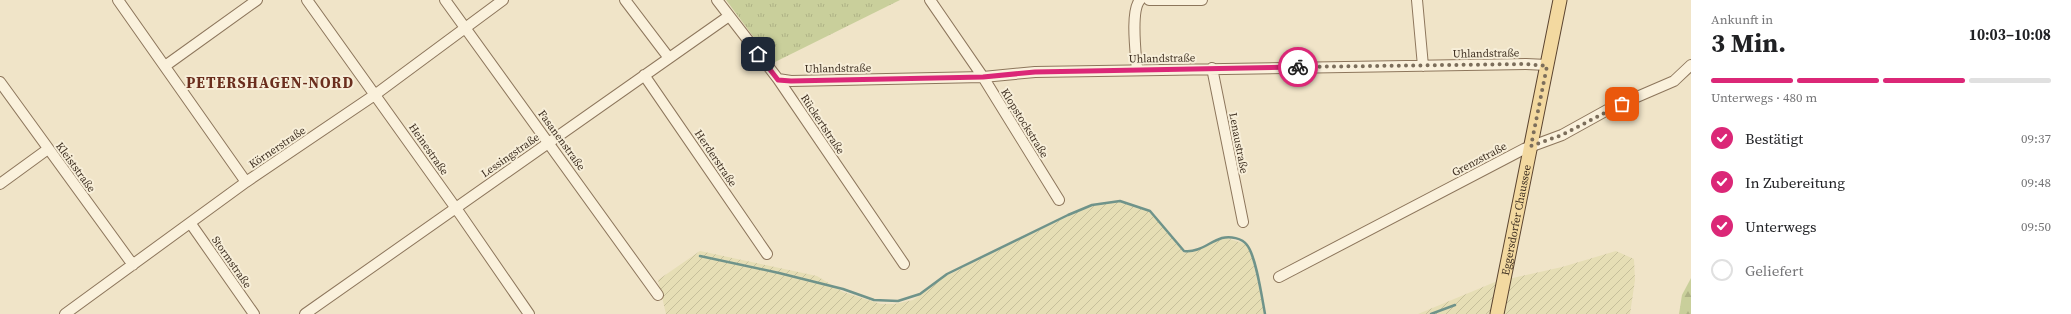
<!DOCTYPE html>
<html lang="de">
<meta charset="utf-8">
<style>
:root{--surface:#fff;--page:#f2f2f2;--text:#202124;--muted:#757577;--line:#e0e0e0;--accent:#db2777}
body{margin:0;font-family:"Source Serif 4",serif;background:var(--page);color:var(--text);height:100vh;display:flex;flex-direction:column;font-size:15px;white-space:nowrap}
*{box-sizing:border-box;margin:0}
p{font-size:13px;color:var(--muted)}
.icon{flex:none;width:22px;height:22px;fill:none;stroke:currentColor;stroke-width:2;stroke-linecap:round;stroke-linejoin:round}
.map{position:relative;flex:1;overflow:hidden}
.side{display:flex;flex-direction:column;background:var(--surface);width:380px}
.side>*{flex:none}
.pin{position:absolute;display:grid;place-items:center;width:34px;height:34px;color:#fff;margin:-17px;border-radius:8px;box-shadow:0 2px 6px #0006}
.courier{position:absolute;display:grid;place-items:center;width:40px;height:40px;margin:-20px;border:3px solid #db2777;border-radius:50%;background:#fff;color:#222;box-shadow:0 1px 5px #0007}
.summary em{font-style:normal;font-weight:700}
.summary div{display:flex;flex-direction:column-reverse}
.summary{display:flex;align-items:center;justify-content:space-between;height:68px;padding:0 20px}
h1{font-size:26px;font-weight:700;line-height:30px}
.bar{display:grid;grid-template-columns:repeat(4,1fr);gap:6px 4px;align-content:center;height:48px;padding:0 20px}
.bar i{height:5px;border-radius:3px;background:var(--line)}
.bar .selected{background:var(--accent)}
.bar p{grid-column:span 4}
ol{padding:0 20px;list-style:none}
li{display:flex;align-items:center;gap:12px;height:44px}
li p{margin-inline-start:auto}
li .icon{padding:4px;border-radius:50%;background:var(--accent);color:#fff;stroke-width:4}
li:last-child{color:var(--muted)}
li i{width:22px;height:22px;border:2px solid var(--line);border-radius:50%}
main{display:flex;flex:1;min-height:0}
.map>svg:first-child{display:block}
.farmland{fill:url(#farmland-furrows)}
.grass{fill:url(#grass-tufts)}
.forest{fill:url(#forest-firs)}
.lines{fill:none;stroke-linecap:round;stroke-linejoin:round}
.stream{stroke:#6f938a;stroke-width:2.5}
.minor-casing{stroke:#8d765c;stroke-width:12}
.major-casing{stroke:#5b4430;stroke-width:15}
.minor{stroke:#faf1dc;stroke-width:10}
.major{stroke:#f3d9a0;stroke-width:13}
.done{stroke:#7c6e5b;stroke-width:4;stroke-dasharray:0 7.2}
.route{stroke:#db2777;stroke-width:5}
.labels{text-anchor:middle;stroke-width:4;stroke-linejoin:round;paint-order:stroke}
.street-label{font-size:11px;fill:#3d2e20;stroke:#f7eed8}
.district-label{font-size:15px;font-weight:bold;letter-spacing:1px;fill:#6b2e1e;stroke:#f7eed8}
</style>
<main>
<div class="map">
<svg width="1691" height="314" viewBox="0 0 1691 314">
<defs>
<pattern id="farmland-furrows" width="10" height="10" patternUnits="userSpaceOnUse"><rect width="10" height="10" fill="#e6deb5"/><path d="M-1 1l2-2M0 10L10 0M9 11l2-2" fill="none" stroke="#c6bf9b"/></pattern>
<pattern id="grass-tufts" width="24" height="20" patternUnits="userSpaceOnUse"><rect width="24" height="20" fill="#c9cf9b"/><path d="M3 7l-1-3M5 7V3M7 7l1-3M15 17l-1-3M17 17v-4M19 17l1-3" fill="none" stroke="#aeb285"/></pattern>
<pattern id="forest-firs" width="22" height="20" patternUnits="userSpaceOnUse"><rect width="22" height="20" fill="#c9cf9b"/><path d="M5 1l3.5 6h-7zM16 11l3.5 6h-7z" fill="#aeb285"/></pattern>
</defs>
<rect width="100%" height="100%" fill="#f0e4c8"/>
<path class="farmland" d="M1113,202H1124L1143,208L1154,215L1184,253L1226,238L1246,244L1251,254L1265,314H666L658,280L700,251L817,276L843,292L881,304H895L913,300L946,276L1075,213L1093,206Z
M1616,251L1634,259L1635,280L1630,314H1418L1495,282L1562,267Z"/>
<path class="grass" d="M726,0H900L773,63Z"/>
<path class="forest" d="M1691,278V314H1679L1682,295Z"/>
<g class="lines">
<path class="stream" d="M700,256L779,273L843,289L874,300L898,301L920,294L947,274L1068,215L1092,205L1120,201L1150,211L1184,251C1199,253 1209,242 1222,238C1230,236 1242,238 1247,245C1256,256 1262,298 1265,314
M1431,314L1455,305"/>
<g class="minor-casing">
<path id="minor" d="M118,0L246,182
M307,0L460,214L529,314
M445,0L658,295
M625,0L669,58
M717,0L778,79L904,264
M930,0L983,77L1059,200
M1149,0H1202
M1417,0L1423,66
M165,66L257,0
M1212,68L1243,222
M1137,70C1136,54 1130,11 1140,0
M644,75L767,254
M778,79L791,81L983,77L1035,72L1526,64L1547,65
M0,82L133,265
M0,184L48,149
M191,224L254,314
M1279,277L1524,149L1562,135L1609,109L1674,81L1691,65
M65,314L246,182L376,94L503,0
M305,314L729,16"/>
</g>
<g class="major-casing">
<g id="major">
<path id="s1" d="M1497,314L1560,0"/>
</g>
</g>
<use href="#minor" class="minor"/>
<use href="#major" class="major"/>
</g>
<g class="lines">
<path class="done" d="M1298,67L1526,64L1547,66L1531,146L1562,135L1622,104"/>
<path class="route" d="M758,54L778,80L791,81L983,77L1035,72L1298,67"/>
</g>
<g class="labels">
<g class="street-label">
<text transform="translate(1486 53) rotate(-1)" y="4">Uhlandstraße</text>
<text transform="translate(1162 58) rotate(-1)" y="4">Uhlandstraße</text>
<text transform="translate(838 68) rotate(-1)" y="4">Uhlandstraße</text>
<text transform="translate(1025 123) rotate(58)" y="4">Klopstockstraße</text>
<text transform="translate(823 124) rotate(56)" y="4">Rückertstraße</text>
<text transform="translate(562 140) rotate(54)" y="4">Fasanenstraße</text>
<text transform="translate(1239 143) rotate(79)" y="4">Lenaustraße</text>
<text transform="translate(277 147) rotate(-34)" y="4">Körnerstraße</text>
<text transform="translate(429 149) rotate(55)" y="4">Heinestraße</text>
<text transform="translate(510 155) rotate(-35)" y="4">Lessingstraße</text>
<text transform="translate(716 158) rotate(56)" y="4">Herderstraße</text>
<text transform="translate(1479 159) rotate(-28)" y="4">Grenzstraße</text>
<text transform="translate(76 167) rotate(54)" y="4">Kleiststraße</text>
<text dy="4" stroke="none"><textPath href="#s1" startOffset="96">Eggersdorfer Chaussee</textPath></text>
<text transform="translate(232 262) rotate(55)" y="4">Stormstraße</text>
</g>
<g class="district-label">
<text x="270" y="88">PETERSHAGEN-NORD</text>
</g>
</g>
</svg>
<div class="pin" style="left:1622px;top:104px;background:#ea580c"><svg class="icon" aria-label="bag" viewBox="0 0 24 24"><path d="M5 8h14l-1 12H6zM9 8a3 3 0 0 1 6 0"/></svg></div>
<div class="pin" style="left:758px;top:54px;background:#1f2937"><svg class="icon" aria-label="home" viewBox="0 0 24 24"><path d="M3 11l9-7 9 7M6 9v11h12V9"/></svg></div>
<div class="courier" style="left:1298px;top:67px"><svg class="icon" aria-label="bike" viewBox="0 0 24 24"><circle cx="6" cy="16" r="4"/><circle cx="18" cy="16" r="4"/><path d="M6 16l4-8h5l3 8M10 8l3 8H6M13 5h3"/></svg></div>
</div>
<section class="side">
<div class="summary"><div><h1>3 Min.</h1><p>Ankunft in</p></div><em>10:03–10:08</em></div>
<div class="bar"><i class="selected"></i><i class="selected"></i><i class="selected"></i><i></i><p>Unterwegs · 480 m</p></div>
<ol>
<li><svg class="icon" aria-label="check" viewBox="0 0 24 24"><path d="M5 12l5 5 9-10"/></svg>Bestätigt<p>09:37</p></li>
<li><svg class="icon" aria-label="check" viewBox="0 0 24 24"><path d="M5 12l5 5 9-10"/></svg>In Zubereitung<p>09:48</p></li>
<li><svg class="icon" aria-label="check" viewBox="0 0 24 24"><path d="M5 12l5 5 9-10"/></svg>Unterwegs<p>09:50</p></li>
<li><i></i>Geliefert</li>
</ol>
</section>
</main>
